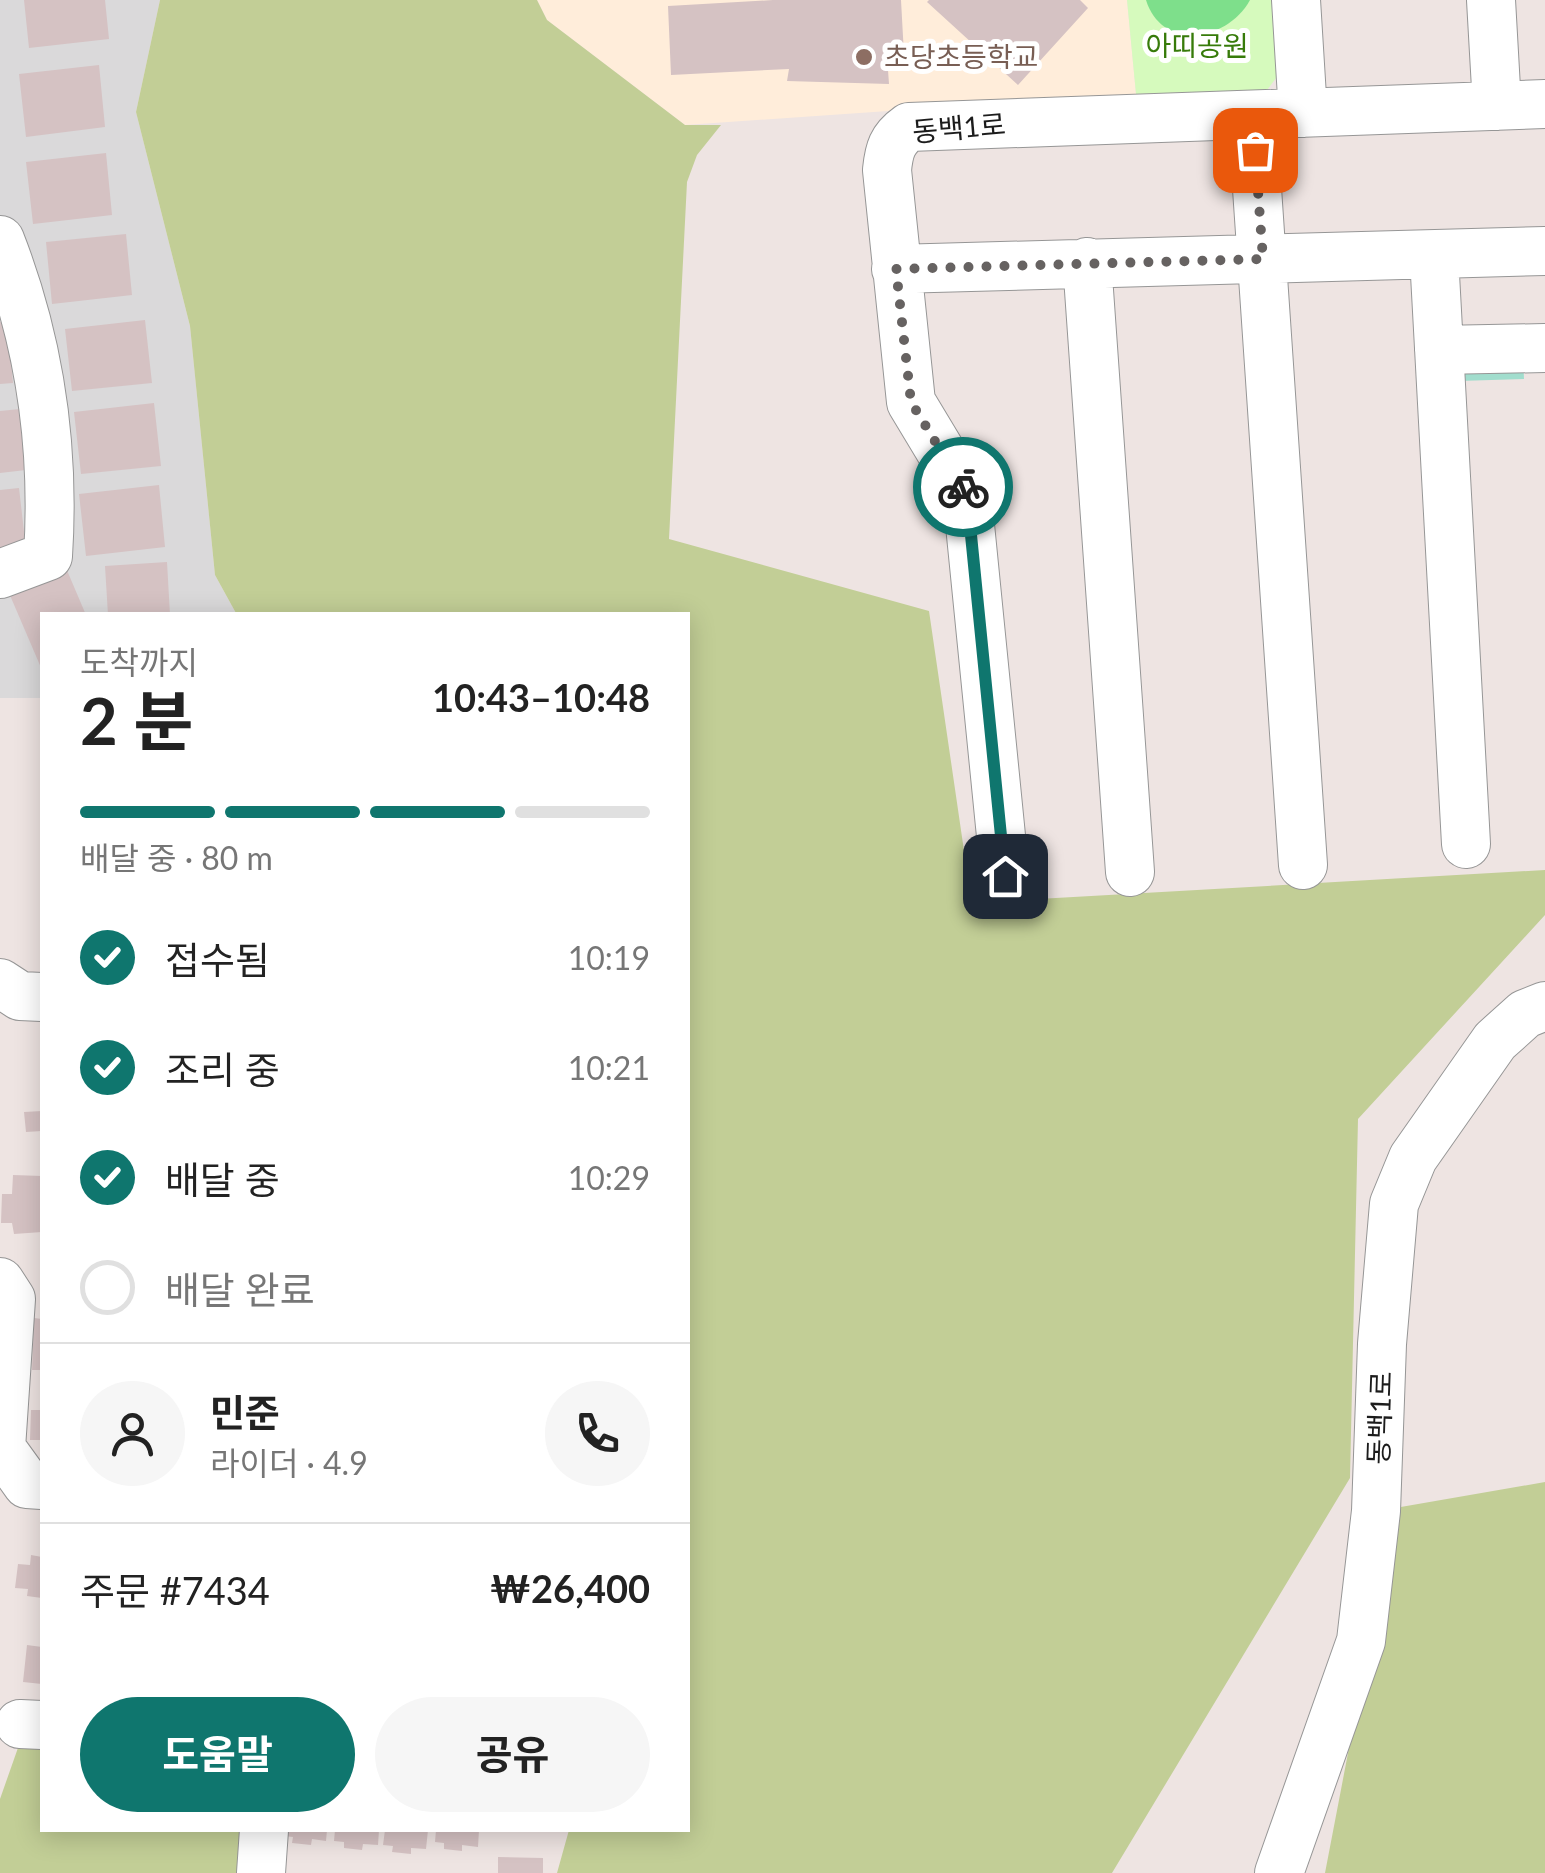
<!DOCTYPE html>
<html lang="ko">
<meta charset="utf-8">
<style>
:root{--surface:#fff;--page:#f6f6f6;--text:#222;--muted:#767676;--line:#e0e0e0;--accent:#0f766e}
body{margin:0;font-family:Lato,"Noto Sans KR",sans-serif;background:var(--page);color:var(--text);height:100vh;display:flex;flex-direction:column;font-size:38px;white-space:nowrap}
*{box-sizing:border-box;margin:0}
p{font-size:32px;color:var(--muted)}
.icon{flex:none;width:55px;height:55px;fill:none;stroke:currentColor;stroke-width:2;stroke-linecap:round;stroke-linejoin:round}
.map{position:relative;flex:1;overflow:hidden}
.sheet{position:absolute;left:40px;top:612px;width:650px;height:1220px;display:flex;flex-direction:column;background:var(--surface);border-radius:0px;box-shadow:0 5px 25px #0003}
.sheet>*{flex:none}
.pin{position:absolute;display:grid;place-items:center;width:85px;height:85px;color:#fff;margin:-42px;border-radius:20px;box-shadow:0 5px 15px #0006}
.courier{position:absolute;display:grid;place-items:center;width:100px;height:100px;margin:-50px;border:8px solid #0f766e;border-radius:50%;background:#fff;color:#222;box-shadow:0 2px 12px #0007}
.head em{font-style:normal;font-weight:700}
.head div{display:flex;flex-direction:column-reverse}
.head{display:flex;align-items:center;justify-content:space-between;height:170px;padding:0 40px}
h1{font-size:65px;font-weight:700;line-height:75px}
.bar{display:grid;grid-template-columns:repeat(4,1fr);gap:15px 10px;align-content:center;height:120px;padding:0 40px}
.bar i{height:12px;border-radius:8px;background:var(--line)}
.bar .selected{background:var(--accent)}
.bar p{grid-column:span 4}
.line{display:flex;align-items:center;gap:25px;padding:0 40px;border-top:2px solid var(--line)}
.line div{flex:1}
.round{display:grid;place-items:center;flex:none;width:105px;height:105px;border-radius:52px;background:var(--page)}
ol{padding:0 40px;list-style:none}
li{display:flex;align-items:center;gap:30px;height:110px}
li p{margin-inline-start:auto}
li .icon{padding:10px;border-radius:50%;background:var(--accent);color:#fff;stroke-width:4}
li:last-child{color:var(--muted)}
li i{width:55px;height:55px;border:5px solid var(--line);border-radius:50%}
.button{display:flex;gap:20px;margin-top:auto;padding:20px 40px}
.button a{flex:1;height:115px;border-radius:60px;background:var(--accent);color:#fff;font-size:40px;font-weight:700;line-height:115px;text-align:center}
.button a+a{background:var(--page);color:var(--text)}
.map>svg:first-child{display:block}
.residential{fill:#dad9da}
.education{fill:#ffedda}
.forest{fill:#c2ce96}
.park{fill:#d6fabd}
.pitch{fill:#7edf8b}
.water{fill:#a1ddcd}
.building{fill:#d5c2c3}
.lines{fill:none;stroke-linecap:round;stroke-linejoin:round}
.minor-casing{stroke:#969696;stroke-width:50}
.minor{stroke:#fff;stroke-width:48}
.done{stroke:#666261;stroke-width:10;stroke-dasharray:0 18}
.route{stroke:#0f766e;stroke-width:12}
.education-dot{fill:#8d6e63;stroke:#fff;stroke-width:4}
.labels{text-anchor:middle;stroke-width:10;stroke-linejoin:round;paint-order:stroke}
.park-label{font-size:28px;fill:#377b0a;stroke:#fff}
.education-label{font-size:28px;fill:#785e54;stroke:#fff;text-anchor:start}
.street-label{font-size:28px;fill:#1c1c1c;stroke:#fff}
</style>
<div class="map">
<svg width="1545" height="1873" viewBox="0 0 1545 1873">
<rect width="100%" height="100%" fill="#eee4e2"/>
<path class="residential" d="M0,0H160L136,112L190,326L215,575L237,615H42V698H0Z"/>
<path class="education" d="M537,0H1127L1136,94L685,125L547,20Z"/>
<path class="forest" d="M160,0H537L547,20L685,125H721L697,155L687,182L669,539L929,611L969,885L1005,901L1545,870V915L1358,1119L1350,1478L1112,1873H557L569,1830H688V615H237L215,575L190,326L136,112Z
M1545,1482V1873H1325L1395,1508Z
M19,1745H42V1830H245L242,1873H0V1799Z"/>
<path class="park" d="M1127,0H1278L1284,68L1267,90L1136,94Z"/>
<path class="pitch" d="M1146,0H1250C1228,41 1162,52 1146,0Z"/>
<path class="water" d="M1523,359L1524,379L1459,381L1458,360Z"/>
<path class="building" d="M24,0H105L109,39L29,48Z
M773,0H901L904,55L887,56L889,84L787,81L789,69L671,75L668,6Z
M929,0H1080L1088,8L1018,85L927,2Z
M99,65L105,127L26,137L19,74Z
M106,153L112,215L33,224L26,162Z
M126,234L132,295L52,304L46,242Z
M145,320L152,383L72,391L65,329Z
M7,321L13,383L0,384V322Z
M154,403L161,466L81,474L74,412Z
M20,409L26,470L0,473V411Z
M159,485L165,547L86,556L79,494Z
M19,488L26,549L0,552V490Z
M167,562L170,615H108L105,566Z
M66,568L86,615H42V670L9,593Z
M42,1111V1131L26,1132L24,1112Z
M13,1175L42,1176V1232L14,1234L12,1223H1L2,1194H12Z
M34,1318L42,1319V1370H32Z
M31,1410H42V1440H30Z
M31,1555L42,1557V1598L27,1596L28,1589L15,1588L18,1564L30,1565Z
M27,1645L42,1647V1684L23,1682Z
M284,1830H327L326,1841L312,1839L311,1845L292,1843L293,1837L284,1836Z
M335,1830H379L378,1845L363,1844L362,1850L344,1848V1842L334,1841Z
M385,1830H428L426,1849L411,1848V1854L392,1852L393,1846L383,1845Z
M436,1830H479L478,1847L462,1845V1851L444,1849V1843L435,1842Z
M498,1857L543,1858V1873H498Z"/>
<g class="lines">
<g class="minor-casing">
<path id="minor" d="M1296,0L1303,113
M1491,0L1497,106
M1252,115L1303,865
M0,240C40,342 55,447 48,556L0,574
M1434,256L1466,844
M1087,262L1130,872
M896,269L1545,251
M1439,350L1545,348
M1005,876L967,495L911,402L887,170C889,150 892,139 909,127L1545,104
M0,983L20,996L42,997
M0,1282L11,1299L1,1448L27,1484L42,1485
M20,1724L42,1725
M261,1873L264,1830
M1279,1873L1361,1641L1376,1511L1382,1344L1394,1204L1413,1158L1495,1041L1525,1014L1545,1006"/>
</g>
<use href="#minor" class="minor"/>
</g>
<g class="lines">
<path class="done" d="M963,487L911,402L896,269L1263,259L1255,150"/>
<path class="route" d="M963,487L967,495L1005,876"/>
</g>
<circle class="education-dot" cx="864" cy="57" r="10"/>
<g class="labels">
<g class="park-label">
<text x="1197" y="56">아띠공원</text>
</g>
<g class="education-label">
<text x="884" y="67">초당초등학교</text>
</g>
<g class="street-label">
<text transform="translate(959 128) rotate(-5)" y="10">동백1로</text>
<text transform="translate(1380 1418) rotate(-88)" y="10">동백1로</text>
</g>
</g>
</svg>
<div class="pin" style="left:1255px;top:150px;background:#ea580c"><svg class="icon" aria-label="bag" viewBox="0 0 24 24"><path d="M5 8h14l-1 12H6zM9 8a3 3 0 0 1 6 0"/></svg></div>
<div class="pin" style="left:1005px;top:876px;background:#1f2937"><svg class="icon" aria-label="home" viewBox="0 0 24 24"><path d="M3 11l9-7 9 7M6 9v11h12V9"/></svg></div>
<div class="courier" style="left:963px;top:487px"><svg class="icon" aria-label="bike" viewBox="0 0 24 24"><circle cx="6" cy="16" r="4"/><circle cx="18" cy="16" r="4"/><path d="M6 16l4-8h5l3 8M10 8l3 8H6M13 5h3"/></svg></div>
<section class="sheet">
<div class="head"><div><h1>2 분</h1><p>도착까지</p></div><em>10:43–10:48</em></div>
<div class="bar"><i class="selected"></i><i class="selected"></i><i class="selected"></i><i></i><p>배달 중 · 80 m</p></div>
<ol>
<li><svg class="icon" aria-label="check" viewBox="0 0 24 24"><path d="M5 12l5 5 9-10"/></svg>접수됨<p>10:19</p></li>
<li><svg class="icon" aria-label="check" viewBox="0 0 24 24"><path d="M5 12l5 5 9-10"/></svg>조리 중<p>10:21</p></li>
<li><svg class="icon" aria-label="check" viewBox="0 0 24 24"><path d="M5 12l5 5 9-10"/></svg>배달 중<p>10:29</p></li>
<li><i></i>배달 완료</li>
</ol>
<div class="line" style="height:180px"><a class="round"><svg class="icon" aria-label="person" viewBox="0 0 24 24"><circle cx="12" cy="8" r="4"/><path d="M4 21q1-7 8-7t8 7"/></svg></a><div><b>민준</b><p>라이더 · 4.9</p></div><a class="round"><svg class="icon" aria-label="phone" viewBox="0 0 24 24"><path d="M5 4h4l2 5-3 2q2 4 5 5l2-3 5 2v4C11 20 4 13 5 4z"/></svg></a></div>
<div class="line" style="height:130px"><div>주문 #7434</div><b>₩26,400</b></div>
<div class="button"><a>도움말</a><a>공유</a></div>
</section>
</div>
